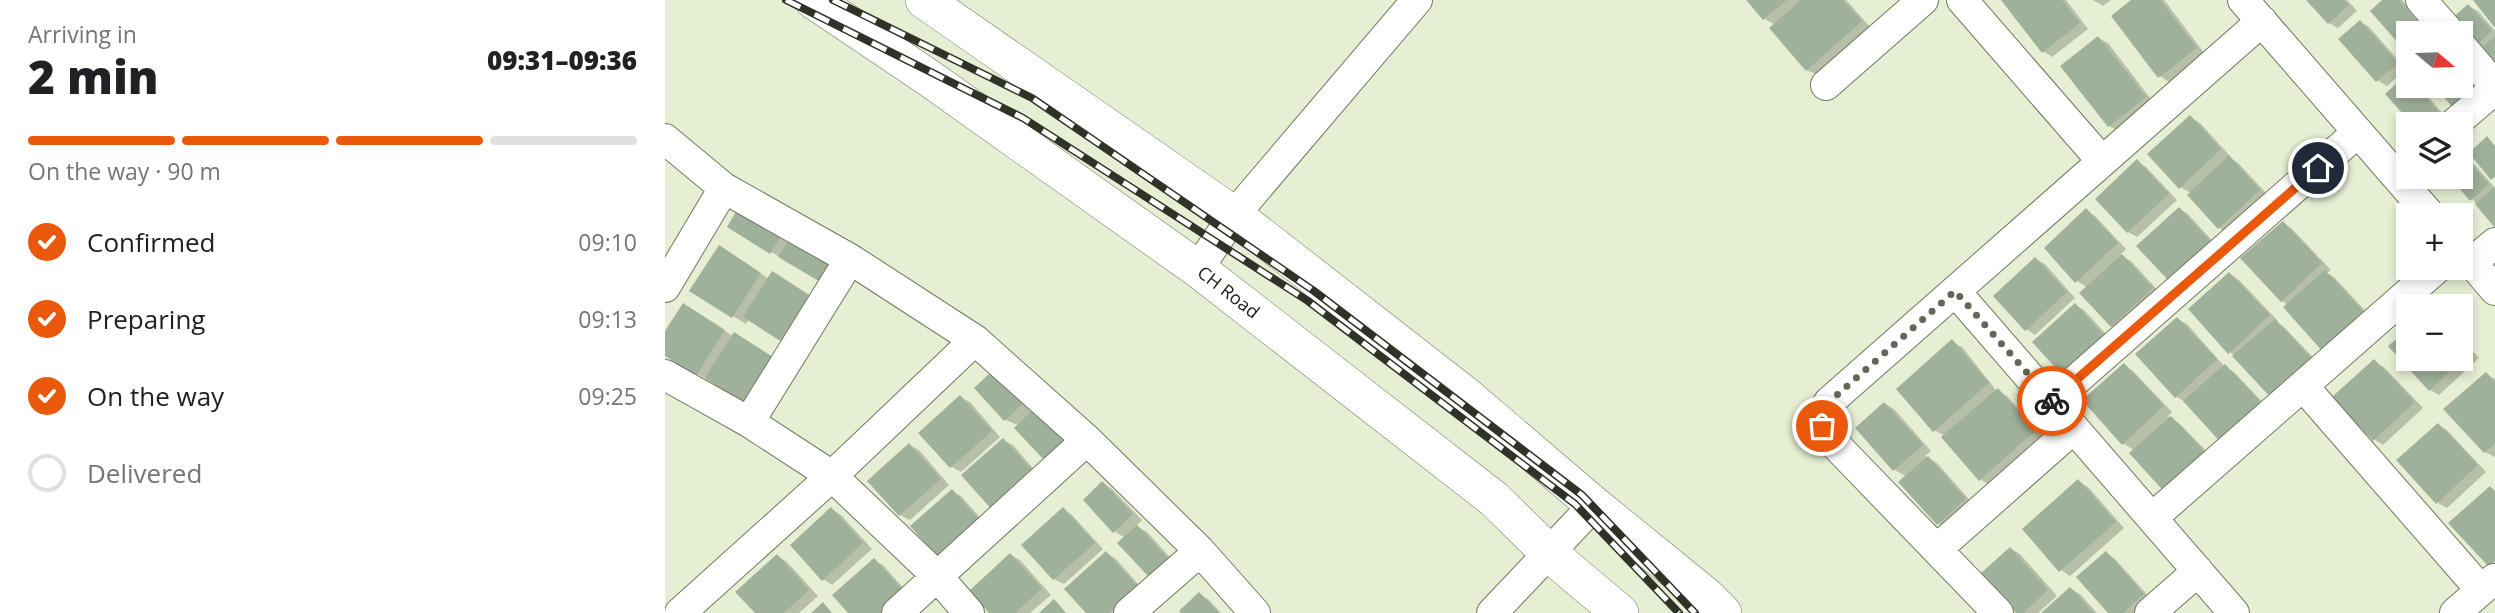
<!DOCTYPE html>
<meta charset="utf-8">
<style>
:root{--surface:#fff;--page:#f6f6f6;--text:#202124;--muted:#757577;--line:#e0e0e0;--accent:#ea580c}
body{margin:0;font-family:"Open Sans",sans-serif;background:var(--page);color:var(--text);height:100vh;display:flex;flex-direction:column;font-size:26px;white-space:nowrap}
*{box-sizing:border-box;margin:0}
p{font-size:23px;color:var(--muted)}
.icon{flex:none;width:38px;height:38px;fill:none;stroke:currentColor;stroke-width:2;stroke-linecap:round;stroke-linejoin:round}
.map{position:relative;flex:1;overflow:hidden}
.side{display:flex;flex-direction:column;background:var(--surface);width:665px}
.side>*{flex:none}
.needle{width:46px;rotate:109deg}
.controls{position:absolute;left:1731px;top:21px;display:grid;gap:14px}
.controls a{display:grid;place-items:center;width:77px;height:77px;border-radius:0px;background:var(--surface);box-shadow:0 4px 10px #0003;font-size:35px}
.pin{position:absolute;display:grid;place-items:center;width:60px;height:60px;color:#fff;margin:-30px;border:4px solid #fff;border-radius:50%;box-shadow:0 2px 7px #0007}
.courier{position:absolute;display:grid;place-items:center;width:70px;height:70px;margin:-35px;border:5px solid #ea580c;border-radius:50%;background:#fff;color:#222;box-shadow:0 2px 9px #0007}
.headline em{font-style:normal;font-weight:800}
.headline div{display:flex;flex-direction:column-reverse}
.headline{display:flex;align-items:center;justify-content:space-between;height:119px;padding:0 28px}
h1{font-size:46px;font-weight:800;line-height:52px}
.bar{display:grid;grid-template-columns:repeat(4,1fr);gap:10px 7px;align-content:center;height:84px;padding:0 28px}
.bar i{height:9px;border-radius:5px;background:var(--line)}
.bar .active{background:var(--accent)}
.bar p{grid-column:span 4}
ol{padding:0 28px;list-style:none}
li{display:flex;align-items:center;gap:21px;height:77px}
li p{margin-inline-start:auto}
li .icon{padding:7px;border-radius:50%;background:var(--accent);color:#fff;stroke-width:4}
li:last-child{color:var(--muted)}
li i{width:38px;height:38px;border:4px solid var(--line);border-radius:50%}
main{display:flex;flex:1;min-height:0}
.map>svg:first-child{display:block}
.shadow{fill:#0003}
.building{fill:#a0b19b}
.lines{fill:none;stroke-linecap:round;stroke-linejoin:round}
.minor-casing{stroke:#70785f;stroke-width:32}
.tertiary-casing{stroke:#70785f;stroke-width:38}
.minor{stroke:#fff;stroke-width:30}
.tertiary{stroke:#fff;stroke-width:37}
.rail-casing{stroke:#2f3327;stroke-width:8}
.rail{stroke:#fff;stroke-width:5;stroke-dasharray:16;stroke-linecap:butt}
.done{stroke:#626757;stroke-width:7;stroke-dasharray:0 12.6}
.route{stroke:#ea580c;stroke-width:9}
.labels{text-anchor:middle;stroke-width:6;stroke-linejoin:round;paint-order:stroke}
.street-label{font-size:18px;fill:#1b1e14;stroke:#fff}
</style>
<main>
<section class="side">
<div class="headline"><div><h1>2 min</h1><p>Arriving in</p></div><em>09:31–09:36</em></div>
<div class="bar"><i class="active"></i><i class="active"></i><i class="active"></i><i></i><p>On the way · 90 m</p></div>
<ol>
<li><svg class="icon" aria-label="check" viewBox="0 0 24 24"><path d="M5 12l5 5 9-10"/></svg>Confirmed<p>09:10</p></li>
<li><svg class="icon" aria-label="check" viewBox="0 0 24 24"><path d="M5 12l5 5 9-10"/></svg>Preparing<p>09:13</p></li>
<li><svg class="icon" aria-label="check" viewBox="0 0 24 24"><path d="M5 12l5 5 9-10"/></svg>On the way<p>09:25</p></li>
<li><i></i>Delivered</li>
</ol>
</section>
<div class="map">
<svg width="1830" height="613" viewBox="0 0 1830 613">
<rect width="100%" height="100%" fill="#e6efd3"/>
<path class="shadow" d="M1083,0H1181L1206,28L1152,75L1142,70L1110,25L1100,19Z
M1338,0H1401L1423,29L1387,57L1378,51Z
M1428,0H1446L1438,6Z
M1469,0H1499L1540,54L1504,82L1495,76Z
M1643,0H1682L1692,11L1673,28L1664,23Z
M1720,0H1737L1766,33H1743V51Z
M1803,6L1813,11L1830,31V68L1809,46Z
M1695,22L1704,27L1741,69L1722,86L1712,80Z
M1433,38L1443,43L1489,103L1453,131L1444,126Z
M1796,69L1819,96L1791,108L1771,86H1796Z
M1741,77L1743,86H1754L1787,124H1749L1722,94Z
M1525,117L1535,123L1565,156L1563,157L1573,163L1604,196L1563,233L1554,228L1526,193L1515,187Z
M1800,159L1810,165L1830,188V225L1788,177H1796V163Z
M1472,162L1481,167L1512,200L1472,237L1463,232Z
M1514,209L1523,214L1553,247L1514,284Z
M1421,211L1430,216L1461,249L1455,255L1466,261L1497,295L1457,331L1447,326L1417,293L1423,288L1412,281Z
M1618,223L1627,229L1666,270L1662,273L1670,278L1708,319L1623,305L1617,301Z
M64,227L127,238L120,260Z
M68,255L104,279L81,324L68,316Z
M1370,259L1380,264L1410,298L1370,335L1361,329Z
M1565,274L1574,280L1613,321L1612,322L1619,327L1658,368L1569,355L1564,352Z
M1410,305L1419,310L1450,344L1410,381Z
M32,314L68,336L46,382L0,354V335Z
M1512,319L1522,324L1559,366L1569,372L1608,413L1520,402L1512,397L1472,354Z
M1743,331V359H1796V339L1814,358L1774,395L1765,390L1726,346Z
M1287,342L1297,347L1331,390L1342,396L1378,437L1324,485L1315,479L1280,436L1269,430Z
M1709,362L1719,367L1758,408L1718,445L1709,439Z
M1459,365L1468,371L1507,412L1503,416L1515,424L1554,464L1469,450L1459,444L1419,400Z
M329,371L379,417L408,449L341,420L311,388Z
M1821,374L1830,379V457L1820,452Z
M295,397L305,402L335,437L296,472L287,467L256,433Z
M1220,404L1229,409L1266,451L1260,456L1272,463L1309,505L1282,529L1273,523L1242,477L1230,470Z
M1773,425L1782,430L1821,472L1782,508L1773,503L1733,460Z
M338,440L348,445L378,480L339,515Z
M244,445L254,450L284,485L245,520L235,515L205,481Z
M1413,481L1423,487L1459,528L1405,576L1396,570Z
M438,483L447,489L477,520L471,526L482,532L511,564L493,580L484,575L460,538L449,531Z
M287,491L296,496L327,531L288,566Z
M167,509L176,515L207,549L167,585L158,579Z
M398,509L407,515L438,549L399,584L389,579Z
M1346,549L1355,554L1392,596L1373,613H1354Z
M441,553L451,559L481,593L459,613H423Z
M1441,553L1450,559L1487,600L1473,613H1445Z
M346,555L355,560L386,595L365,613H326Z
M112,556L122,562L153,596L134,613H92Z
M209,560L218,565L249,600L185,613Z
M1406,589L1415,594L1432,613H1379Z
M535,594L544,600L556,613H518Z"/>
<path class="building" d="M1081,0H1122L1098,20Z
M1136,0H1178L1197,21L1141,71L1104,28Z
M1336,0H1397L1415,23L1377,53Z
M1466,0H1495L1532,48L1493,78L1446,16Z
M1641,0H1679L1684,5L1663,24Z
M1717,0H1734L1763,33H1743V54L1705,11Z
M1808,0H1830V28Z
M1803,4L1827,31L1808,48L1785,20Z
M1695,20L1733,63L1711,82L1673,39Z
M1433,36L1481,97L1443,127L1395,66Z
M1830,36V71L1813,51Z
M1796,72L1811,90L1789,109L1769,86H1796Z
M1741,75L1743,86H1751L1779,118L1772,124H1747L1720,94Z
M1525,115L1556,149L1514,189L1482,154Z
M1822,136L1830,146V177L1826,180L1804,153Z
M1564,155L1595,190L1553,229L1522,195Z
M1800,157L1824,184L1805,201L1785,177H1796V161Z
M1472,159L1504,194L1462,233L1430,199Z
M1828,188L1830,190V228L1810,204Z
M75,205L119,232L105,254L62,227Z
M1514,207L1545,241L1503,280L1471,246Z
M1421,208L1453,243L1410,283L1379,248Z
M1618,221L1657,263L1616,302L1575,258Z
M127,234L171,260L157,283L113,257Z
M54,245L96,273L67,318L24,291Z
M1457,254L1488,288L1446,327L1414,293Z
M1370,257L1402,292L1360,331L1328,296Z
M1660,270L1700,313L1658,352L1618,307Z
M107,271L149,298L120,344L78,317Z
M1564,272L1605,315L1563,354L1523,309Z
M18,303L60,330L31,376L0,356V331Z
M1410,303L1441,338L1399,377L1367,342Z
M1512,317L1552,359L1510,398L1470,354Z
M1610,319L1650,362L1608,400L1567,356Z
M1743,329V359H1796V341L1805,352L1764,391L1723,346Z
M69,332L111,359L82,405L40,378Z
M1287,339L1324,383L1268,432L1231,389Z
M1709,359L1750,402L1708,441L1667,397Z
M1459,363L1499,406L1457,445L1417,400Z
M1560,364L1600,407L1558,445L1518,401Z
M329,369L360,402L339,421L309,388Z
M1821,372L1830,382V443L1819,453L1778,409Z
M1333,388L1370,431L1314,481L1276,437Z
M295,395L327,431L285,468L253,433Z
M1219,402L1258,445L1228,471L1190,428Z
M369,409L400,442L380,461L349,428Z
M1506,416L1546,458L1504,497L1464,453Z
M1773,423L1813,465L1771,504L1731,460Z
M338,438L370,473L328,511L296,475Z
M244,443L276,479L234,516L202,481Z
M1263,456L1301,499L1272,525L1233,482Z
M1413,479L1451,522L1394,572L1357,529Z
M437,481L468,514L448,533L418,500Z
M1825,486L1830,491V561L1824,567L1783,523Z
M287,489L319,525L277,562L245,526Z
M166,507L198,543L157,581L125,545Z
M398,507L430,543L388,580L356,545Z
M472,525L503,558L483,576L452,543Z
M1345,547L1383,590L1358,613H1351L1316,573Z
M441,551L473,587L444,613H421L399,589Z
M1441,551L1479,594L1458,613H1443L1411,577Z
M345,553L377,589L350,613H324L304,591Z
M112,554L144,590L119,613H90L70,592Z
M209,558L241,594L220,613H183L167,595Z
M1405,587L1429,613H1376Z
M534,592L554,613H516L514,611Z
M389,599L401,613H374Z
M158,602L167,613H146Z"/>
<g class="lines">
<g class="minor-casing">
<path id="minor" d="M1297,0L1437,161
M1578,0L1765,215
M1756,0L1785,33
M1796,46L1830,86
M1161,85L1258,0
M1789,124L1830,89
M0,139L59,188L185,259L310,340L422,440L535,551L590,613
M1796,250L1830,290
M1806,263L1830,243
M533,269L569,215L752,0
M0,287L59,188
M1290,291L1569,613
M0,375L84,422L167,476L272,576L304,613
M1638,386L1816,590
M1386,402L1693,132
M84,422L185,259
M1487,518L1772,268
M1272,549L1409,428
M15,613L167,476L310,340
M232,613L422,440
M464,613L535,551
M827,613L929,505
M1333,613L1164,438C1155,423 1155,416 1164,402L1597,21
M1485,613L1533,571
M1790,613L1829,579"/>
</g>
<g class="tertiary-casing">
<g id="tertiary">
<path id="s1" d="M148,0L264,78L533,269L829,499L885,554L955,613"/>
<path d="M259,0L569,215L799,394L929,505L1041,596L1058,613"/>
</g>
</g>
<use href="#minor" class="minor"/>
<use href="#tertiary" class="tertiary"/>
<g class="rail-casing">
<path id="rail" d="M121,0L358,118L643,301L910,504L1014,613
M168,0L367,98L649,291L917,495L1030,613"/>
</g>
<use href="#rail" class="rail"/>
</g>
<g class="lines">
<path class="done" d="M1157,426L1156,414L1164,402L1290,291L1387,401"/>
<path class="route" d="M1387,401L1653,168"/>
</g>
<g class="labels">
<g class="street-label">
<text dy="6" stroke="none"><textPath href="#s1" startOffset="508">CH Road</textPath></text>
</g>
</g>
</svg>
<div class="controls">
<a><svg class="needle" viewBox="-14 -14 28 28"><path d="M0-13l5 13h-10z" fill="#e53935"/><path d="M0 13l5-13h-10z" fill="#757577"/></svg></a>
<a><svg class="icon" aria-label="layers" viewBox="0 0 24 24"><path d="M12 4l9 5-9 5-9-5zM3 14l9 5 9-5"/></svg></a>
<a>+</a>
<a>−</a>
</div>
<div class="pin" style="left:1157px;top:426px;background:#ea580c"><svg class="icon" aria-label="bag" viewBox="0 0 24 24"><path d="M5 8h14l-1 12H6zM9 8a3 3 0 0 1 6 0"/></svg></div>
<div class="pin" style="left:1653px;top:168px;background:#1f2937"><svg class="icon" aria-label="home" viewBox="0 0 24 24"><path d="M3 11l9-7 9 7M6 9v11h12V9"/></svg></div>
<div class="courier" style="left:1387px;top:401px"><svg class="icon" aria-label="bike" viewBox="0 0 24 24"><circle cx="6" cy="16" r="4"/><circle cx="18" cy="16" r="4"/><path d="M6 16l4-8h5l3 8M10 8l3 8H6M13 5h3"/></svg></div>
</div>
</main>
